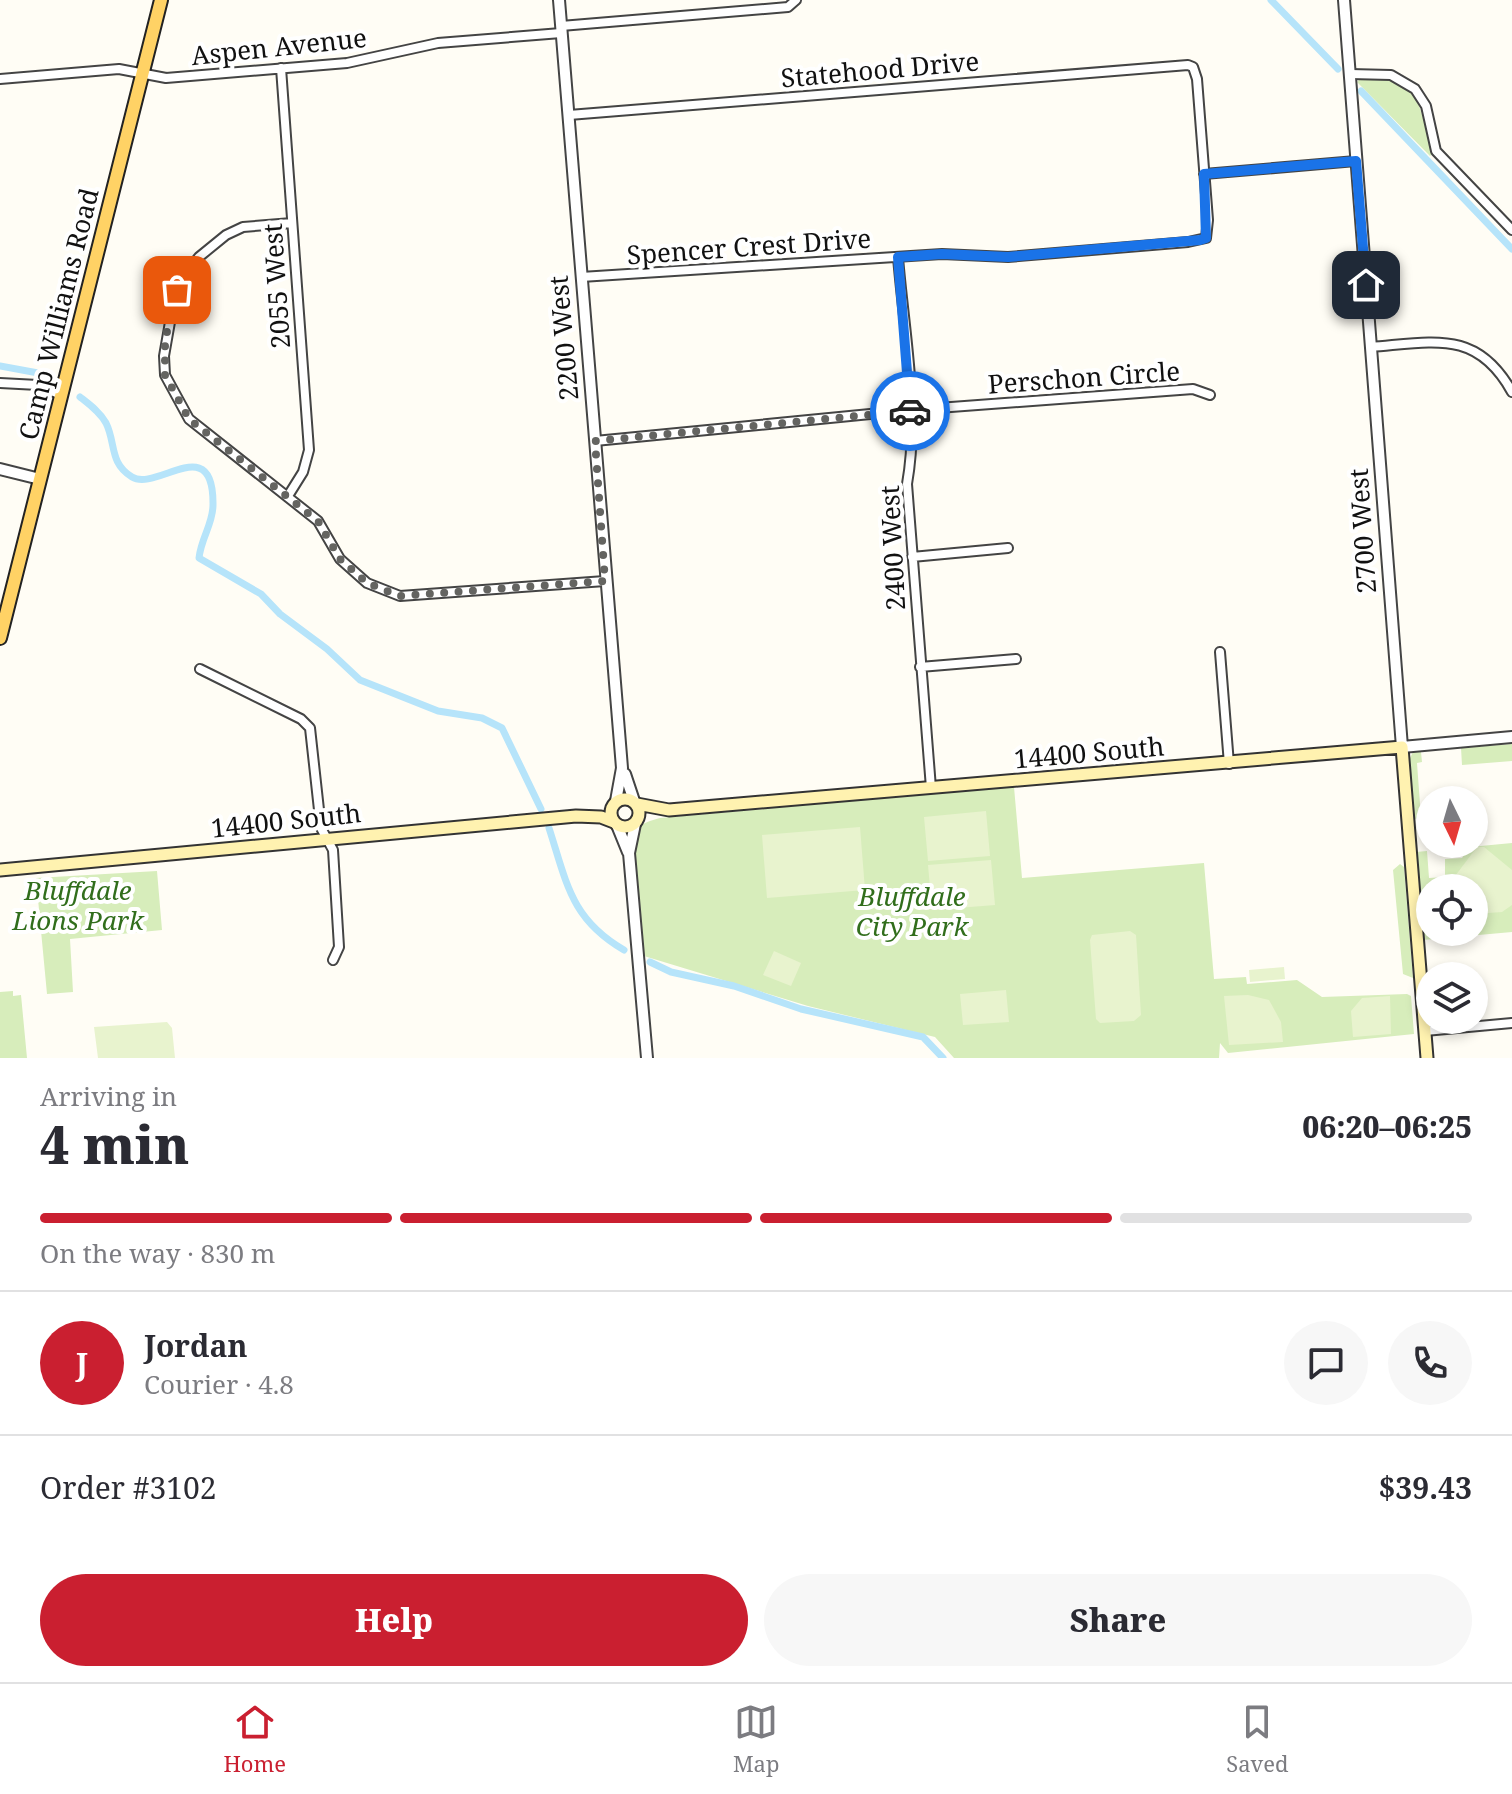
<!DOCTYPE html>
<meta charset="utf-8">
<style>
:root{--surface:#fff;--page:#f7f7f7;--text:#2b2b33;--muted:#7c7c81;--line:#e1e1e2;--accent:#ca1f30}
body{margin:0;font-family:"Noto Serif",serif;background:var(--page);color:var(--text);height:100vh;display:flex;flex-direction:column;font-size:30px;white-space:nowrap}
*{box-sizing:border-box;margin:0}
p{font-size:26px;color:var(--muted)}
.icon{flex:none;width:44px;height:44px;fill:none;stroke:currentColor;stroke-width:2;stroke-linecap:round;stroke-linejoin:round}
.map{position:relative;height:1058px;overflow:hidden}
.panel{display:flex;flex-direction:column;background:var(--surface);flex:1}
.panel>*{flex:none}
.needle{width:52px;rotate:175deg}
.tools{position:absolute;left:1416px;top:786px;display:grid;gap:16px}
.tools a{display:grid;place-items:center;width:72px;height:72px;border-radius:50%;background:var(--surface);box-shadow:0 4px 12px #0003;font-size:40px}
.pin{position:absolute;display:grid;place-items:center;width:68px;height:68px;color:#fff;margin:-34px;border-radius:16px;box-shadow:0 4px 12px #0006}
.courier{position:absolute;display:grid;place-items:center;width:80px;height:80px;margin:-40px;border:6px solid #1a73e8;border-radius:50%;background:#fff;color:#222;box-shadow:0 2px 10px #0007}
.summary em{font-style:normal;font-weight:800}
.summary div{display:flex;flex-direction:column-reverse}
.summary{display:flex;align-items:center;justify-content:space-between;height:136px;padding:0 40px}
h1{font-size:52px;font-weight:800;line-height:60px}
.bar{display:grid;grid-template-columns:repeat(4,1fr);gap:12px 8px;align-content:center;height:96px;padding:0 40px}
.bar i{height:10px;border-radius:6px;background:var(--line)}
.bar .on{background:var(--accent)}
.bar p{grid-column:span 4}
.line{display:flex;align-items:center;gap:20px;padding:0 40px;border-top:2px solid var(--line)}
.line div{flex:1}
.round{display:grid;place-items:center;flex:none;width:84px;height:84px;border-radius:42px;background:var(--page)}
.primary-button{display:flex;gap:16px;margin-top:auto;padding:16px 40px}
.primary-button a{flex:1;height:92px;border-radius:48px;background:var(--accent);color:#fff;font-size:32px;font-weight:800;line-height:92px;text-align:center}
.primary-button a+a{background:var(--page);color:var(--text)}
.tab-bar{display:flex;justify-content:space-around;align-items:center;height:112px;border-top:2px solid var(--line);background:var(--surface);font-size:22px;color:var(--muted)}
.tab-bar a{display:grid;justify-items:center;gap:4px}
.tab-bar .on{color:var(--accent)}
.map>svg:first-child{display:block}
.green{fill:#d7edbb;fill-rule:evenodd}
.pitch{fill:#e8f3ce}
.lines{fill:none;stroke-linecap:round;stroke-linejoin:round}
.canal{stroke:#b6e4fa;stroke-width:7}
.minor-casing{stroke:#444;stroke-width:12}
.tertiary-casing{stroke:#444;stroke-width:14}
.secondary-casing{stroke:#333;stroke-width:15}
.primary-casing{stroke:#222;stroke-width:16}
.minor{stroke:#fff;stroke-width:8}
.tertiary{stroke:#fff;stroke-width:10}
.secondary{stroke:#fff2b0;stroke-width:11}
.primary{stroke:#ffd265;stroke-width:12}
.done{stroke:#646461;stroke-width:8;stroke-dasharray:0 14.4}
.route{stroke:#1a73e8;stroke-width:10}
.labels{text-anchor:middle;stroke-width:8;stroke-linejoin:round;paint-order:stroke}
.street-label{font-size:26px;fill:#111;stroke:#fff}
.park-label{font-size:26px;font-style:italic;fill:#316e1c;stroke:#fff}
</style>
<div class="map">
<svg width="1512" height="1058" viewBox="0 0 1512 1058">
<rect width="100%" height="100%" fill="#fffdf5"/>
<path class="green" d="M1362,77C1426,78 1415,104 1434,152L1430,156L1357,82Z
M1512,744V761L1462,765L1461,748Z
M1413,752H1421L1422,762L1417,763L1421,818L1414,819L1409,760Z
M1014,787L1022,878L1204,863L1214,979L1246,977L1247,984L1297,980L1322,997L1407,994L1411,996L1414,1034L1228,1053L1220,1043L1219,1058H954L935,1037L808,1006L644,956C642,934 629,843 637,829C641,823 653,820 660,818Z
M1512,843V932L1423,940L1416,852L1427,851L1429,878L1445,877V859L1462,858L1470,847ZM1430,888H1474V932H1430Z
M1400,864L1404,867L1413,978L1403,974L1393,870Z
M157,871L162,930L70,939L73,992L47,994L36,878Z
M13,991V996L21,995L27,1058H0V992Z"/>
<path class="pitch" d="M986,811L990,856L928,861L924,817Z
M860,827L865,890L767,898L762,835Z
M1477,847H1484L1512,870V905L1502,912L1474,914V888H1446Z
M991,860L995,905L932,910L928,865Z
M1130,931L1136,935L1141,1015L1134,1021L1100,1023L1096,1019L1090,940L1092,935Z
M774,951L801,963L791,986L763,975Z
M1284,967L1285,979L1250,982L1249,970Z
M1006,990L1009,1022L963,1025L960,994Z
M1248,995L1269,1000L1281,1022L1283,1042L1229,1045L1224,996Z
M1390,996L1391,1034L1353,1037L1351,1011L1362,998Z
M167,1022L172,1028L175,1058H98L94,1027Z"/>
<g class="lines">
<path class="canal" d="M1271,0L1338,69
M1361,91L1512,249
M0,366L49,375
M80,397C89,404 100,412 106,423C116,443 109,463 132,477C157,492 214,430 213,505C213,524 201,538 199,558L261,594L280,614L327,649L360,680L438,711L482,718L502,728L541,809
M549,828C567,884 571,919 624,950
M650,962L671,972L734,986L801,1009L923,1037L943,1058"/>
<g class="minor-casing">
<path id="minor" d="M561,26L788,7L796,0
M281,68L309,450L303,472L288,496
M1350,74L1391,75L1415,89L1426,106L1436,151L1512,230
M0,79L119,69L166,78L347,63L438,43L561,33
M569,115L1188,65L1193,67L1197,79L1208,220L1206,238L1188,242L1008,257L942,254L581,277
M1204,174L1356,161
M292,223L243,227L226,235L199,257L183,277L173,305L164,356L165,375L189,419L318,521L340,559L367,583L400,596L605,581
M898,257C904,332 920,410 907,484L931,788
M1371,347C1434,342 1477,329 1512,392
M0,383L38,385L61,395
M595,441L911,410L1193,389L1210,395
M912,557L1008,548
M1220,652L1229,764
M920,667L1016,659
M200,669L301,719L310,728L321,828L333,850L339,947L333,960
M1425,1031L1512,1023"/>
</g>
<g class="tertiary-casing">
<path id="tertiary" d="M559,0L622,768L616,801
M1344,0L1402,747L1512,737
M0,469L40,479
M625,774L634,801
M635,824L629,853L647,1058
M617,825L628,852"/>
</g>
<g class="secondary-casing">
<path id="secondary" d="M611 813a14 14 0 1 1 28 0a14 14 0 1 1-28 0Z
M637,804L669,810L1402,747L1427,1058
M0,870L576,816L601,817L614,822"/>
</g>
<g class="primary-casing">
<path id="primary" d="M0,638L161,0"/>
</g>
<use href="#minor" class="minor"/>
<use href="#tertiary" class="tertiary"/>
<use href="#secondary" class="secondary"/>
<use href="#primary" class="primary"/>
</g>
<g class="lines">
<path class="done" d="M177,290L165,340V375L189,419L318,521L340,559L367,583L400,596L605,581L595,441L910,411"/>
<path class="route" d="M910,411L898,257L942,254L1008,257L1200,240L1206,238L1204,174L1356,161L1366,285"/>
</g>
<g class="labels">
<g class="street-label">
<text transform="translate(279 47) rotate(-6)" y="9">Aspen Avenue</text>
<text transform="translate(880 70) rotate(-5)" y="9">Statehood Drive</text>
<text transform="translate(749 247) rotate(-4)" y="9">Spencer Crest Drive</text>
<text transform="translate(277 286) rotate(-94)" y="9">2055 West</text>
<text transform="translate(59 314) rotate(-76)" y="9">Camp Williams Road</text>
<text transform="translate(564 338) rotate(-95)" y="9">2200 West</text>
<text transform="translate(1084 378) rotate(-4)" y="9">Perschon Circle</text>
<text transform="translate(1363 531) rotate(-94)" y="9">2700 West</text>
<text transform="translate(893 548) rotate(-93)" y="9">2400 West</text>
<text transform="translate(1089 753) rotate(-5)" y="9">14400 South</text>
<text transform="translate(286 821) rotate(-6)" y="9">14400 South</text>
</g>
<g class="park-label">
<text x="78" y="900">Bluffdale<tspan x="78" dy="30">Lions Park</tspan></text>
<text x="912" y="906">Bluffdale<tspan x="912" dy="30">City Park</tspan></text>
</g>
</g>
</svg>
<div class="tools">
<a><svg class="needle" viewBox="-14 -14 28 28"><path d="M0-13l5 13h-10z" fill="#e53935"/><path d="M0 13l5-13h-10z" fill="#7c7c81"/></svg></a>
<a><svg class="icon" aria-label="locate" viewBox="0 0 24 24"><circle cx="12" cy="12" r="6"/><path d="M12 2v4M12 18v4M2 12h4M18 12h4"/></svg></a>
<a><svg class="icon" aria-label="layers" viewBox="0 0 24 24"><path d="M12 4l9 5-9 5-9-5zM3 14l9 5 9-5"/></svg></a>
</div>
<div class="pin" style="left:177px;top:290px;background:#ea580c"><svg class="icon" aria-label="bag" viewBox="0 0 24 24"><path d="M5 8h14l-1 12H6zM9 8a3 3 0 0 1 6 0"/></svg></div>
<div class="pin" style="left:1366px;top:285px;background:#1f2937"><svg class="icon" aria-label="home" viewBox="0 0 24 24"><path d="M3 11l9-7 9 7M6 9v11h12V9"/></svg></div>
<div class="courier" style="left:910px;top:411px"><svg class="icon" aria-label="car" viewBox="0 0 24 24"><path d="M5 17H2v-5l4-1 3-4h7l3 4 3 1v5h-3M9 17h6M6 11h13"/><circle cx="7" cy="17" r="2"/><circle cx="17" cy="17" r="2"/></svg></div>
</div>
<section class="panel">
<div class="summary"><div><h1>4 min</h1><p>Arriving in</p></div><em>06:20–06:25</em></div>
<div class="bar"><i class="on"></i><i class="on"></i><i class="on"></i><i></i><p>On the way · 830 m</p></div>
<div class="line" style="height:144px"><b class="round" style="background:var(--accent);color:#fff">J</b><div><b>Jordan</b><p>Courier · 4.8</p></div><a class="round"><svg class="icon" aria-label="chat" viewBox="0 0 24 24"><path d="M4 5h16v11H9l-5 4z"/></svg></a><a class="round"><svg class="icon" aria-label="phone" viewBox="0 0 24 24"><path d="M5 4h4l2 5-3 2q2 4 5 5l2-3 5 2v4C11 20 4 13 5 4z"/></svg></a></div>
<div class="line" style="height:104px"><div>Order #3102</div><b>$39.43</b></div>
<div class="primary-button"><a>Help</a><a>Share</a></div>
</section>
<nav class="tab-bar">
<a class="on"><svg class="icon" aria-label="home" viewBox="0 0 24 24"><path d="M3 11l9-7 9 7M6 9v11h12V9"/></svg>Home</a>
<a><svg class="icon" aria-label="map" viewBox="0 0 24 24"><path d="M3 6l6-2 6 2 6-2v14l-6 2-6-2-6 2zM9 4v14M15 6v14"/></svg>Map</a>
<a><svg class="icon" aria-label="saved" viewBox="0 0 24 24"><path d="M7 4h10v16l-5-4-5 4z"/></svg>Saved</a>
</nav>
